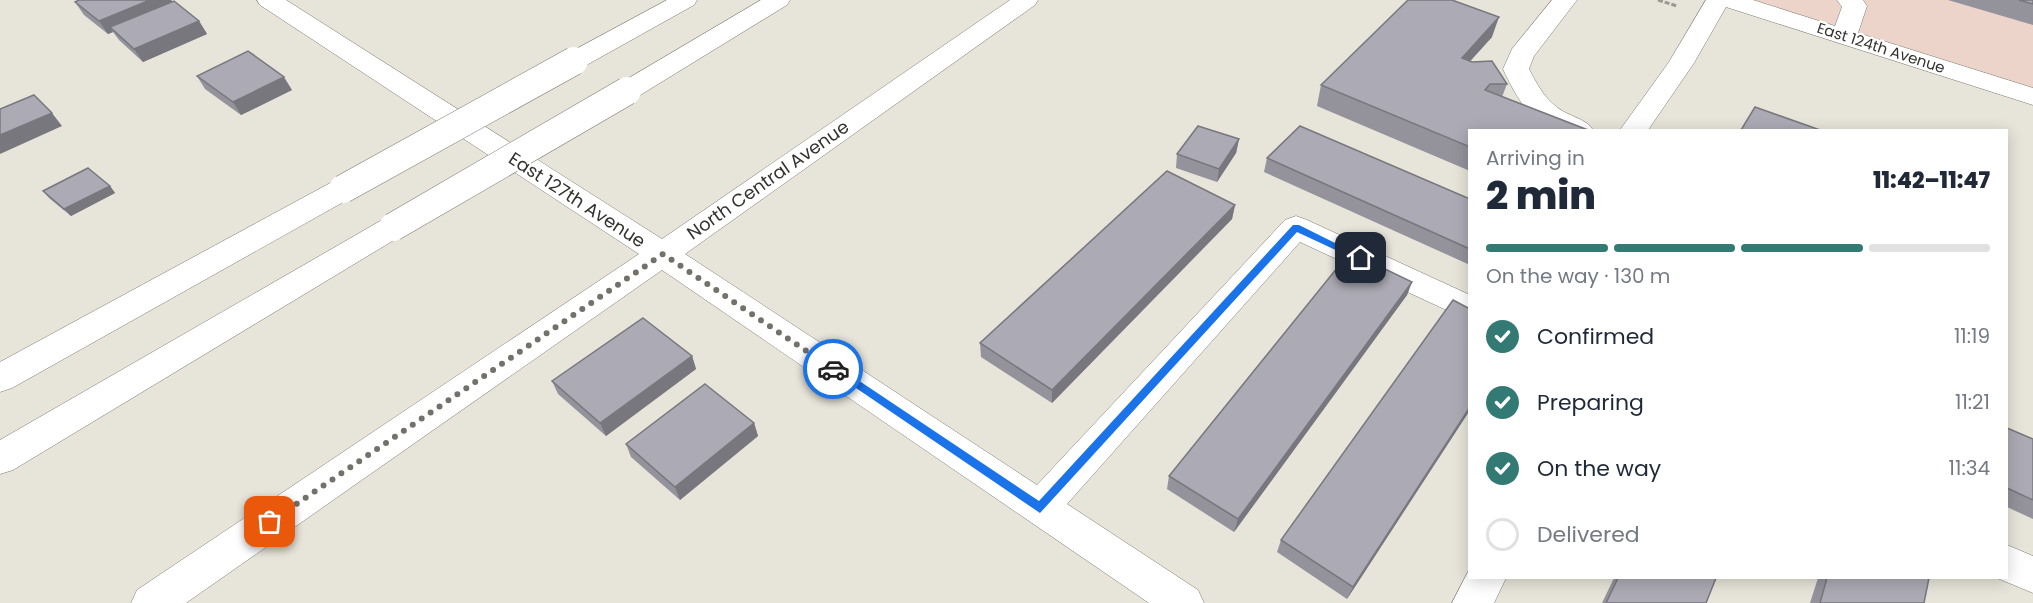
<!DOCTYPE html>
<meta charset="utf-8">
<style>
:root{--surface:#fff;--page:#f2f2f3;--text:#1f2937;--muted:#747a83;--line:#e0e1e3;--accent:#337a74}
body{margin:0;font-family:Poppins,sans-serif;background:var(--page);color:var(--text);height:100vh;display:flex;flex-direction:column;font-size:22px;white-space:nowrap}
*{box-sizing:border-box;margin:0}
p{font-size:20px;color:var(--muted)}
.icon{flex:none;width:33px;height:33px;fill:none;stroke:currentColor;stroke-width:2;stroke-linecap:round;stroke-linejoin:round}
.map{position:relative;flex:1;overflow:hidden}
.details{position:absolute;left:1468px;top:129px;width:540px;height:450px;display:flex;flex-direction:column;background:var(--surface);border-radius:0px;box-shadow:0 3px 15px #0003}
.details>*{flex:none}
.pin{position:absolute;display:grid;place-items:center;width:51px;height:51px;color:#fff;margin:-26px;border-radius:12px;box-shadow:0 3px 9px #0006}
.courier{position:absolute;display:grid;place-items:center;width:60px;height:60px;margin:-30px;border:4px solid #1a73e8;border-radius:50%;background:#fff;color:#222;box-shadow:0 2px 8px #0007}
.overview em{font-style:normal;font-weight:800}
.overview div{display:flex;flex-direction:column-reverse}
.overview{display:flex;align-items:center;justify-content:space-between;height:102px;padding:0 18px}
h1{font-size:39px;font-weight:800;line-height:45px}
.bar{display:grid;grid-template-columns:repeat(4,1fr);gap:9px 6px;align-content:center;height:72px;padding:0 18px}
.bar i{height:8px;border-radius:4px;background:var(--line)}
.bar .current{background:var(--accent)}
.bar p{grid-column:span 4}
ol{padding:0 18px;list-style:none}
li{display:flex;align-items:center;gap:18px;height:66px}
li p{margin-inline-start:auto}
li .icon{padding:6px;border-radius:50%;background:var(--accent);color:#fff;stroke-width:4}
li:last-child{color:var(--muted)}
li i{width:33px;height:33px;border:3px solid var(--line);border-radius:50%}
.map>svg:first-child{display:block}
.education{fill:#ecd4cb}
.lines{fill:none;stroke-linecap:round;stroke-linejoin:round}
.minor-casing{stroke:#7d7b71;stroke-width:1}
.highway-casing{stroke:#7d7b71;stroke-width:1}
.path{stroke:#9a9890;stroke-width:3;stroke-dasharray:5 2;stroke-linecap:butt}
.minor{fill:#fff;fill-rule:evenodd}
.highway{fill:#fff;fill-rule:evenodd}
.highway-bridge-casing{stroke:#7d7b71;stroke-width:29;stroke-linecap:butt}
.highway-bridge{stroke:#fff;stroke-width:28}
.wall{fill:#94929b}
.shaded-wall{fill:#78777e}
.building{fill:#acaab4;stroke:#78777e;stroke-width:1.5}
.route{fill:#1a73e8}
.done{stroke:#73716a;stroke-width:6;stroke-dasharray:0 10.8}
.labels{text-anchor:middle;stroke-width:4.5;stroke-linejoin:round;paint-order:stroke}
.far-street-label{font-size:15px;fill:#34332f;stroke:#fff}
.street-label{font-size:18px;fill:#34332f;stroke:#fff}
</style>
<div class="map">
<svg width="2033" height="603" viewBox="0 0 2033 603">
<rect width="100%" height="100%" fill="#e7e4d9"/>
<path class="education" d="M1751,0H2033V89Z"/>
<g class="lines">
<g class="minor-casing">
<path id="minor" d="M257,0H286L662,239L1010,0H1038L1035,5L685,254L1037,485L1285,220L1296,216L1307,220L1470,295V321L1300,242L1067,504L1198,590L1204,603H1149L662,270L186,603H131L137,590L639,254L260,5Z
M1552,0H1577L1534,56L1529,69C1537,84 1544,98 1558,108C1568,116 1587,119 1593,130C1581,130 1565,133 1555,130C1528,121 1514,92 1503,69L1512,49Z
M1706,0H1753L1835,26L1842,7L1837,0H1863L1867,6L1858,33L2033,88V105L1726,7L1694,63L1648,130H1620L1669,62Z
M2007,545L2033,556V593L1997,578H2007Z
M1470,568V578H1506L1494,603H1452Z"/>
</g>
<g class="highway-casing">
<path id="highway" d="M667,0H697L694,5L583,67L574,69L565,67L561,61L565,55Z
M761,0H790L787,5L637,97L627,99L617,97L613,91L617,85Z
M343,179L354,182L358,189L354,196L12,388L0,392V362L332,182Z
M393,216L404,220L408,227L404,234L13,470L0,474V440L382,220Z"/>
</g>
<path class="path" d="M1658,0L1677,6"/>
<use href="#minor" class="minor"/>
<use href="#highway" class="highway"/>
<g class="highway-bridge-casing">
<path id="highway-bridge" d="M343,189L574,61
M393,227L627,91"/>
</g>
<use href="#highway-bridge" class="highway-bridge"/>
</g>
<path class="wall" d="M79,0H171L173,2L199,21L207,34L143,62L119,40L113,32L108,34L84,15L75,2Z
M1948,0H2033V25Z
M1492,37L1470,61L1507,84L1502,97L1470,130V171L1317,106L1321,85Z
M197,76L292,90L241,115L205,89Z
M1239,139L1236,153L1217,182L1176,168L1177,154Z
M1267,158L1470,199V265L1264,172Z
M110,186L115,193L71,216L49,198L43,191Z
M1235,205L1232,219L1052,403L981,357L980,343Z
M1412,282L1407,295L1234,532L1167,489L1169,476Z
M1470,309V410L1347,599L1277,552L1281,540Z
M692,356L696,369L606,436L558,394L552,381Z
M754,423L758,436L680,500L631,457L626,444Z
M2007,428L2033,439V519L2007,507Z
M1614,578H1716L1706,603H1602Z
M1818,578H1929L1924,603H1810Z"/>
<path class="shaded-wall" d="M150,0H171L175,6L110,27L113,32L108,34L99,21Z
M1499,17L1492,37L1455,78L1462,58Z
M199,21L207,34L143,62L134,49Z
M284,77L292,90L241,115L233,102Z
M52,113L62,126L0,154V135Z
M1239,139L1236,153L1217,182L1219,169Z
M110,186L115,193L71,216L64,209Z
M1235,205L1232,219L1052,403V390Z
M1412,282L1407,295L1234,532L1238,519Z
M692,356L696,369L606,436L600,423Z
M1470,407V410L1347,599L1353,587Z
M754,423L758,436L680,500L675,487Z"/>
<path class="building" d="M79,0H150L99,21L75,2Z
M1408,0H1452L1499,17L1462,58L1472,62L1492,61L1507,84H1490L1485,90L1588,130H1470V147L1321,85Z
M2019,0H2033V4Z
M174,1L199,21L134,49L110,27Z
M248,51L284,77L233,102L197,76Z
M34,95L52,113L0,135V109Z
M1755,107L1820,130H1741Z
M1198,126L1239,139L1219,169L1177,154Z
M1300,126L1470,199V249L1267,158Z
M88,168L110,186L64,209L43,191Z
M1167,171L1235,205L1052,390L980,343Z
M1350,252L1412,282L1238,519L1169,476Z
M1453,300L1470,309V407L1353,587L1281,540Z
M643,318L692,356L600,423L552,381Z
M705,384L754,423L675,487L626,444Z
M2007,428L2033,439V500L2007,488Z
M1618,578H1716L1706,603H1606Z
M1827,578H1929L1924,603H1820Z"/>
<path class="route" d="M1293,225H1299L1365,258L1357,260L1297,232L1040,513L828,369L833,365L837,366L1039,501Z"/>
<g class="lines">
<path class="done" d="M270,522L663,254L833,369"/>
</g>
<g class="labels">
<g class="far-street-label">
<text transform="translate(1881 48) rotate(18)" y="5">East 124th Avenue</text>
</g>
<g class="street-label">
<text transform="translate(768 180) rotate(-35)" y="6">North Central Avenue</text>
<text transform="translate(577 200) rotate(33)" y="6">East 127th Avenue</text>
</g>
</g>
</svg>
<div class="pin" style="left:270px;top:522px;background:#ea580c"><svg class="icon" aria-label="bag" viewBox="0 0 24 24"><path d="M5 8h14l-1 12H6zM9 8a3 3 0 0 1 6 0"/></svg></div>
<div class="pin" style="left:1361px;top:258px;background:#1f2937"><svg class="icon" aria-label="home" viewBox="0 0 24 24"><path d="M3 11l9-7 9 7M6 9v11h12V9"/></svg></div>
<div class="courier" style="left:833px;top:369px"><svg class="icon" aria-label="car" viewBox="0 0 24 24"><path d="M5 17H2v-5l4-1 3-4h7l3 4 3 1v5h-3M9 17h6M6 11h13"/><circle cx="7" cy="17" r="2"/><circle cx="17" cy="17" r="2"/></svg></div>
<section class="details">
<div class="overview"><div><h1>2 min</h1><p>Arriving in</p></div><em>11:42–11:47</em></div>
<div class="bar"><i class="current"></i><i class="current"></i><i class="current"></i><i></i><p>On the way · 130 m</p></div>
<ol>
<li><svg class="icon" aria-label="check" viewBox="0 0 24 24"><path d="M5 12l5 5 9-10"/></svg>Confirmed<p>11:19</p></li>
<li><svg class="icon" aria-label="check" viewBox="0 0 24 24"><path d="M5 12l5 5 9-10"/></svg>Preparing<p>11:21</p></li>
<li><svg class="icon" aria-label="check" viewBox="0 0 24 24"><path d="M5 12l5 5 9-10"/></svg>On the way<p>11:34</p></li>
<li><i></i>Delivered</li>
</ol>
</section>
</div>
